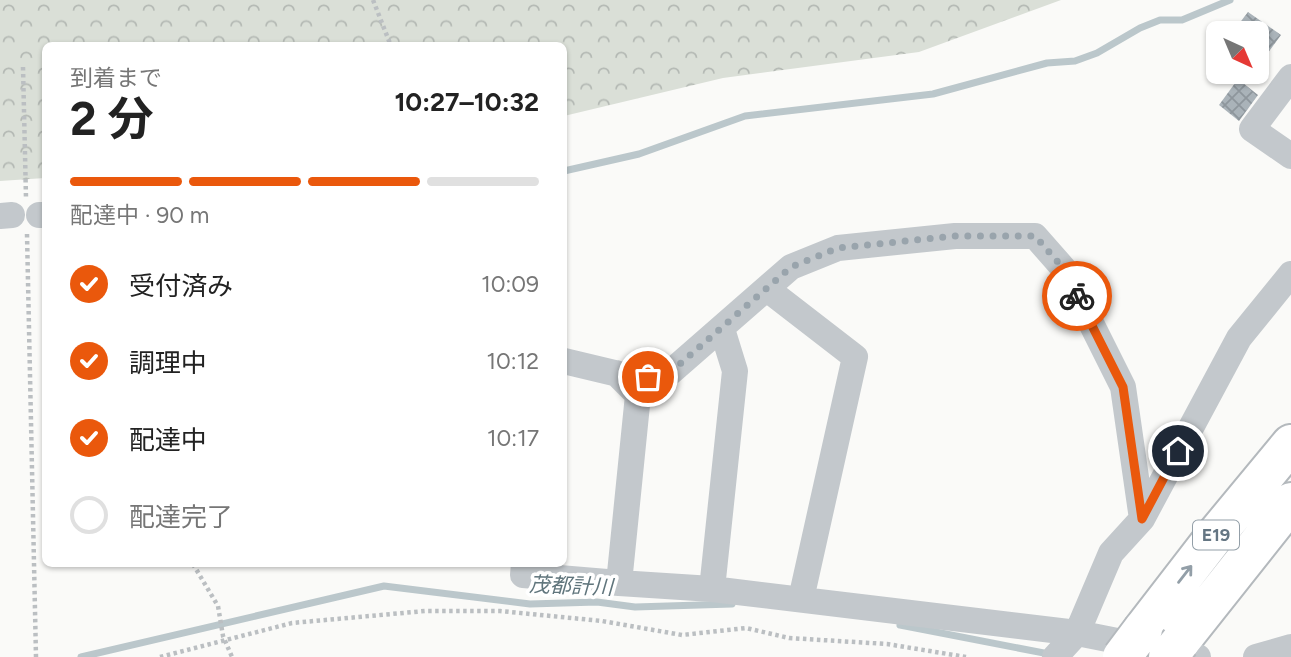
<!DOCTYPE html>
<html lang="ja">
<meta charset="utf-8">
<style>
:root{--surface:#fff;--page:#f2f2f2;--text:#222;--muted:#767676;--line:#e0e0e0;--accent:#ea580c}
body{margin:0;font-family:Figtree,"Noto Sans JP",sans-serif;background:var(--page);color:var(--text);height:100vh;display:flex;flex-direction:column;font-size:26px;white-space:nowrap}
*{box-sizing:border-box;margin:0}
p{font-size:23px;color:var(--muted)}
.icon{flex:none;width:38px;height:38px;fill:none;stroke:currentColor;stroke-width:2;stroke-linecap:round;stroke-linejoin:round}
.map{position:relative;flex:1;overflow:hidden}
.drawer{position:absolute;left:42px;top:42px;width:525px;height:525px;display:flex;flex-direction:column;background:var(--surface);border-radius:10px;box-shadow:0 2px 5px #0004}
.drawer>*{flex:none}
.needle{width:46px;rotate:136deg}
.tools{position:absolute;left:1206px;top:21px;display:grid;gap:14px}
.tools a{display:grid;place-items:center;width:63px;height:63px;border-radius:10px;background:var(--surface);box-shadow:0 2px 5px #0004;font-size:35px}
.pin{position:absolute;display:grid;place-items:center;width:60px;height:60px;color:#fff;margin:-30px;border:4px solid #fff;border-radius:50%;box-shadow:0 2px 7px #0007}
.courier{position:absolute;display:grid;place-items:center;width:70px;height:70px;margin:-35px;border:5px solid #ea580c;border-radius:50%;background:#fff;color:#222;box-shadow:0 2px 9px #0007}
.summary em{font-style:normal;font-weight:700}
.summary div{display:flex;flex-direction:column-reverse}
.summary{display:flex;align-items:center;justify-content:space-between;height:119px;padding:0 28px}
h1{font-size:46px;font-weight:700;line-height:52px}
.bar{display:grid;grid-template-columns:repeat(4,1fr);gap:10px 7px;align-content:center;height:84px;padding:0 28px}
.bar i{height:9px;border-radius:5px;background:var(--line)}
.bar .on{background:var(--accent)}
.bar p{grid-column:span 4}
ol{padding:0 28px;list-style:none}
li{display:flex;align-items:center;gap:21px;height:77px}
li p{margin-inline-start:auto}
li .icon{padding:7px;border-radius:50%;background:var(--accent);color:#fff;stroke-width:4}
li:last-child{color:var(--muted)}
li i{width:38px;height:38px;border:4px solid var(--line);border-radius:50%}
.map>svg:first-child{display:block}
.forest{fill:url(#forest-crowns)}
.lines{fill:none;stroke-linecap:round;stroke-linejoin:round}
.stream{stroke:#bbc7cb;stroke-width:7}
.building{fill:url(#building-cross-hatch)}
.highway-casing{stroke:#b4b9bd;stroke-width:42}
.path{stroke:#bbbfc2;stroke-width:4.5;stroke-dasharray:3.5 3.5;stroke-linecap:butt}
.street{stroke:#c3c8cc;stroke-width:26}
.highway{stroke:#fff;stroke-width:38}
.highway-bridge-casing{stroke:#b4b9bd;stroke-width:42;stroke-linecap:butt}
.highway-bridge{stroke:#fff;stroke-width:38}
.oneway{stroke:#939fa8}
.done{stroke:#99a4ac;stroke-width:7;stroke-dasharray:0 12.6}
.route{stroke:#ea580c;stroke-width:9}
.labels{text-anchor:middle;stroke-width:7;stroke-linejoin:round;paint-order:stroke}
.shield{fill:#fff;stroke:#939fa8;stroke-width:2}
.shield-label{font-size:18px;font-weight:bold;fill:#657683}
.water-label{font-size:21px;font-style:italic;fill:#60757c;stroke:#fff}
</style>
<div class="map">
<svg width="1291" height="657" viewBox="0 0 1291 657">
<defs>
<pattern id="forest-crowns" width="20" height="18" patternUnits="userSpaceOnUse" patternTransform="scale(1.75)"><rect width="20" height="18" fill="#dadfd7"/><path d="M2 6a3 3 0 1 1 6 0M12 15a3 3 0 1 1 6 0" fill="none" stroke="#b4b9b4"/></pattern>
<pattern id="building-cross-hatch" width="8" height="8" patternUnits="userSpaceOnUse" patternTransform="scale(1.75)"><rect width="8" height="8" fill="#aab3b9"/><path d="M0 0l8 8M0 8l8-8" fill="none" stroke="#8e969c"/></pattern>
</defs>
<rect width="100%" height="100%" fill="#fafaf8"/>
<path class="forest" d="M0,0H1061L919,52L723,78L564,116V46H46L45,178L0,181Z"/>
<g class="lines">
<path class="stream" d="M564,171L639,154L745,116L933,94L1047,63L1075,61L1097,53L1140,28L1160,20H1182L1230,0
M900,625L1049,654
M81,657L384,586L530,604L597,602L635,607L732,604"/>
</g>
<path class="building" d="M1248,12L1281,35L1256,69V33H1232Z
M1238,79L1258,95L1239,121L1219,105Z"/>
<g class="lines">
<g class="highway-casing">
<path id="highway" d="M1143,629L1214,537L1291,444
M1180,642L1291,502"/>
</g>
<path class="path" d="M373,0L391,46
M23,67L26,198
M27,234L36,657
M193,564L218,606L223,636L232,657
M160,657L292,623L425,611H500L602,621L682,635L746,628L789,638L887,644L966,657"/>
<path class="street" d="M1291,77L1252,129L1291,156
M39,215H46
M0,216L12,215
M767,289L855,357L801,599
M564,361L631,377H665L791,267L838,248L955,236H1035L1064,269L1123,387L1142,519
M616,373L638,395L619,583L712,589L1077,633L1198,657
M524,564L523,575L619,583
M712,589L735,371L722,329
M1055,657L1077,633L1111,553L1142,519L1239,338L1291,274
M1256,657L1291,647"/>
<use href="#highway" class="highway"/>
<g class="highway-bridge-casing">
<path id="highway-bridge" d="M1122,657L1143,629
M1168,657L1180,642"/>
</g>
<use href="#highway-bridge" class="highway-bridge"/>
</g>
<defs><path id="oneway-shaft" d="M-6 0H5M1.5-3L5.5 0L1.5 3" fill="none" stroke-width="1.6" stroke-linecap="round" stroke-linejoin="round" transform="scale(1.75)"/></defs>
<use class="oneway" href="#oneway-shaft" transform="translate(1185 574) rotate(-52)"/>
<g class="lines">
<path class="done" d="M648,377H665L791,267L838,248L955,236H1035L1064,269L1077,296"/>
<path class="route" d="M1077,296L1123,387L1142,519L1178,451"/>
</g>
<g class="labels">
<rect class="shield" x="1193" y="520.5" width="46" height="29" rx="5"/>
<g class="shield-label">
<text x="1216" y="541">E19</text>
</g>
<g class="water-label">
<text transform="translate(571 586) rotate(2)" y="7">茂都計川</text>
</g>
</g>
</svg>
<div class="tools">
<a><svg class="needle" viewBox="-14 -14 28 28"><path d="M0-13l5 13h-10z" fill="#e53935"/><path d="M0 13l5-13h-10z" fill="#767676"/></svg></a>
</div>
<div class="pin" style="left:648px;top:377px;background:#ea580c"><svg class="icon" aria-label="bag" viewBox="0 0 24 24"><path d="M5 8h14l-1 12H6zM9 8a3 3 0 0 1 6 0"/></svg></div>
<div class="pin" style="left:1178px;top:451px;background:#1f2937"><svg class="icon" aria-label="home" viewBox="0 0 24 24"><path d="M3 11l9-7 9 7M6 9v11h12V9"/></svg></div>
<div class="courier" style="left:1077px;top:296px"><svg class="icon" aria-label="bike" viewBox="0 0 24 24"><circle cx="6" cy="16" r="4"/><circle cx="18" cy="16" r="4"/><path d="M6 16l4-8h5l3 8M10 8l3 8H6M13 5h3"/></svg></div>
<section class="drawer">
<div class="summary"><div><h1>2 分</h1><p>到着まで</p></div><em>10:27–10:32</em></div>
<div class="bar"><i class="on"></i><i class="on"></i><i class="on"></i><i></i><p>配達中 · 90 m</p></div>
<ol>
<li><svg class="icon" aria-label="check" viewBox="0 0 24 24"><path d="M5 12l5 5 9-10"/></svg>受付済み<p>10:09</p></li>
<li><svg class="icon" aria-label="check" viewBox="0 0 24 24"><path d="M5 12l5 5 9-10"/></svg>調理中<p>10:12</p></li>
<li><svg class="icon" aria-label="check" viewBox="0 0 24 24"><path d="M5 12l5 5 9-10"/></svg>配達中<p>10:17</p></li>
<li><i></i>配達完了</li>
</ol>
</section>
</div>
